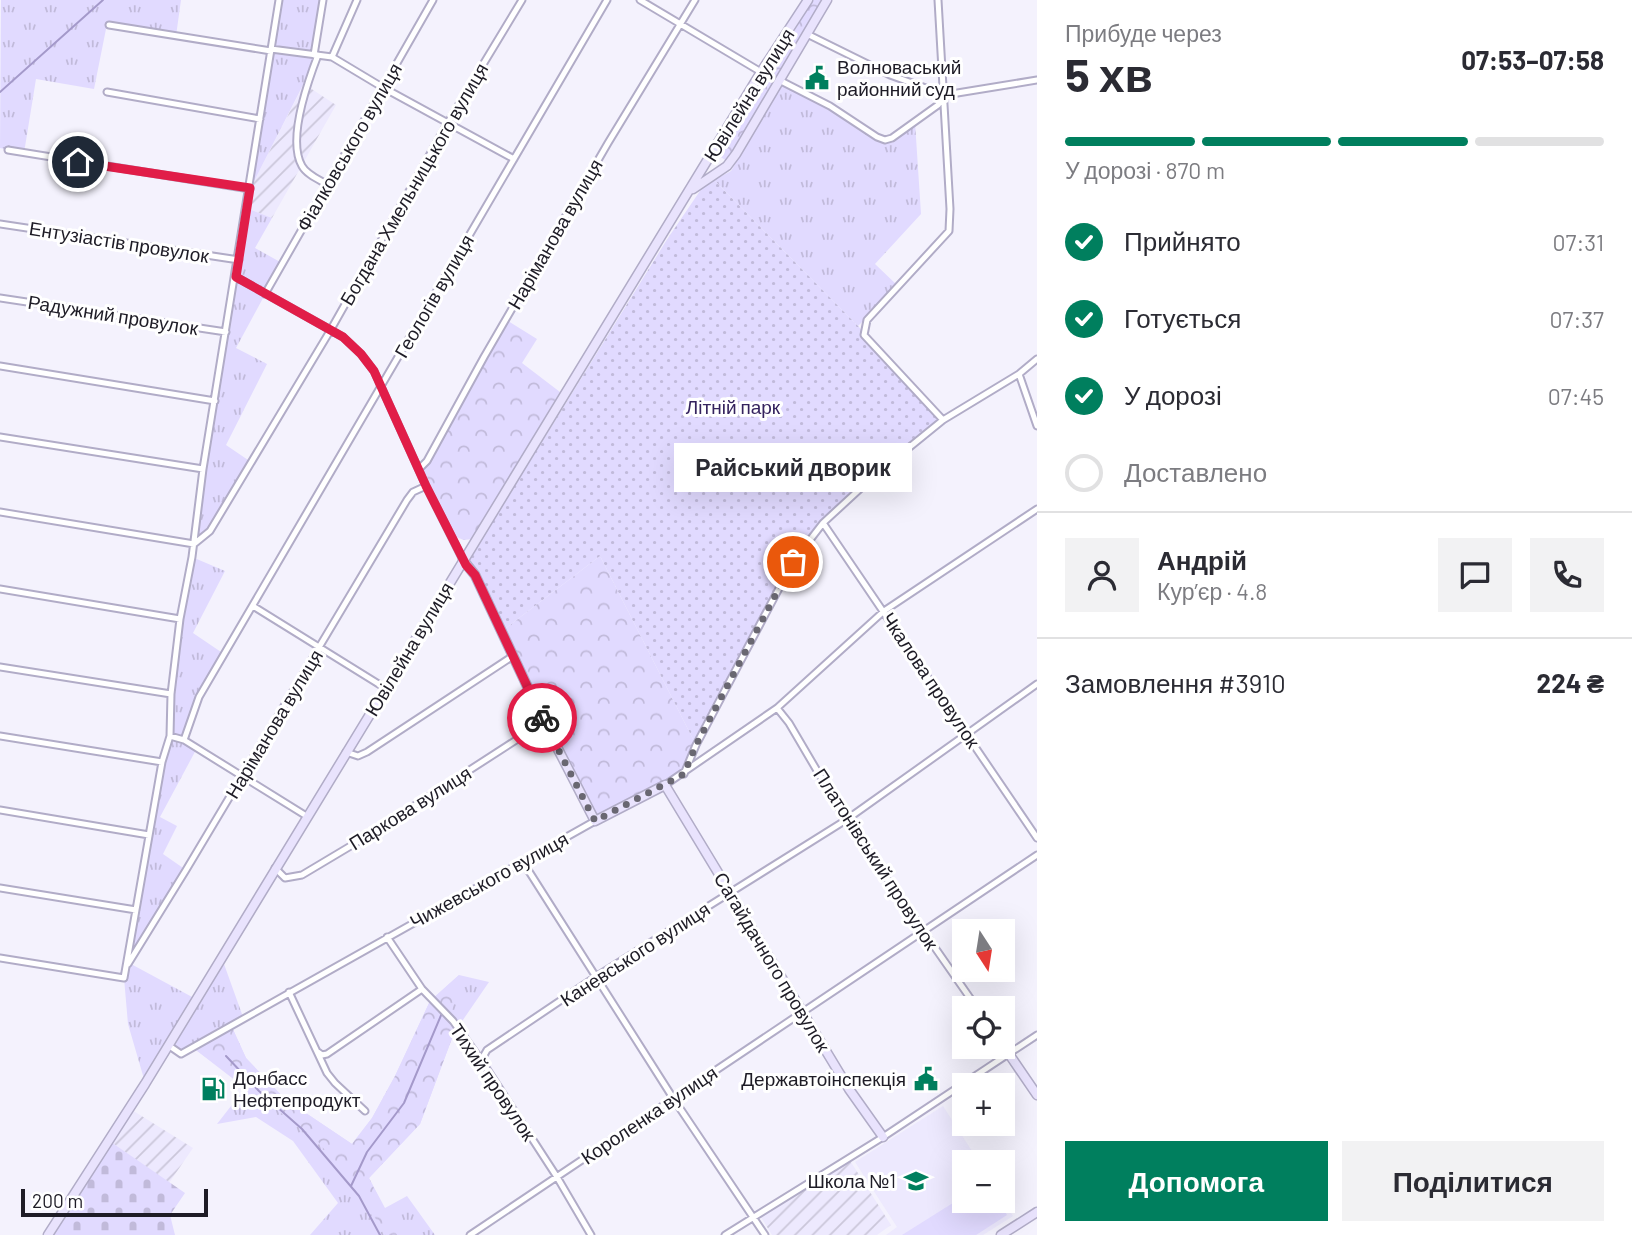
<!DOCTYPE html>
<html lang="uk">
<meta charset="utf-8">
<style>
:root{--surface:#fff;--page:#f2f2f3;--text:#2b2b33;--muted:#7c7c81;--line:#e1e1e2;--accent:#007f5e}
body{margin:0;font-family:Barlow,sans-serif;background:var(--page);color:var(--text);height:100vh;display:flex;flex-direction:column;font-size:26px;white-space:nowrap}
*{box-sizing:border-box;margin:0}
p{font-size:23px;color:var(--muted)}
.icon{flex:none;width:38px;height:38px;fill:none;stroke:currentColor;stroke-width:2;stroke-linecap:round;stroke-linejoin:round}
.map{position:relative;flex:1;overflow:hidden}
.drawer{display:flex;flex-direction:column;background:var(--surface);width:595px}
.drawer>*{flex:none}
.needle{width:46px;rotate:168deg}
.tools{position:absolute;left:952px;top:919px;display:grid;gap:14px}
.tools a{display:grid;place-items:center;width:63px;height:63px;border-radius:0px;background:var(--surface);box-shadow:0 7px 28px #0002;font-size:35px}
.scale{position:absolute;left:21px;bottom:18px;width:187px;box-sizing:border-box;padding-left:7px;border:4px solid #1e1c26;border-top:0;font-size:19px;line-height:24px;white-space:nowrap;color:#1e1c26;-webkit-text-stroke:5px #fff;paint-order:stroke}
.pin{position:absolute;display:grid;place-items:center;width:60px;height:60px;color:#fff;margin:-30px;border:4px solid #fff;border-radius:50%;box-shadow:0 2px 7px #0007}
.courier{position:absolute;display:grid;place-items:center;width:70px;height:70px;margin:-35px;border:5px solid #e11d48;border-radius:50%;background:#fff;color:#222;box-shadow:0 2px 9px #0007}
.bubble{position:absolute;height:49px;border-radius:0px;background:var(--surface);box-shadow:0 7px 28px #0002;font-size:23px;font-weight:700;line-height:49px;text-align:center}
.head em{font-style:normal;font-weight:700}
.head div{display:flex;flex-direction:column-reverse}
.head{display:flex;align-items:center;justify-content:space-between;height:119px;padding:0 28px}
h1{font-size:46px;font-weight:700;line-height:52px}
.bar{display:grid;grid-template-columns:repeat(4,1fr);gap:10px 7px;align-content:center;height:84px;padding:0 28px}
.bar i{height:9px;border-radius:5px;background:var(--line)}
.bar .on{background:var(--accent)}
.bar p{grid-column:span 4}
.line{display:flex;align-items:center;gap:18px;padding:0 28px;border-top:2px solid var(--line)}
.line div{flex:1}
.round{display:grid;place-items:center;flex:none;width:74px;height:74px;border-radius:0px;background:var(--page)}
ol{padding:0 28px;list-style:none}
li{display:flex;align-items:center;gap:21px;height:77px}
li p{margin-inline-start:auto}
li .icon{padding:7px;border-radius:50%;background:var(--accent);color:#fff;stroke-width:4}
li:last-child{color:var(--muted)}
li i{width:38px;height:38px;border:4px solid var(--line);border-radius:50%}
.button{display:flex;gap:14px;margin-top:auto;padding:14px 28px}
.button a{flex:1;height:80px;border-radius:0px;background:var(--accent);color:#fff;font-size:28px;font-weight:700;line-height:80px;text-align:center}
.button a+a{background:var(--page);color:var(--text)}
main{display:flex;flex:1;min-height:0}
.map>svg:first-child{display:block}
.built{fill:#ede9fe}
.industrial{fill:url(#industrial-furrows)}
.grass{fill:url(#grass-tufts)}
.forest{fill:url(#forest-crowns)}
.cemetery{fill:url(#cemetery-stones)}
.park{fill:url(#park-dots)}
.pitch{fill:#e1daff}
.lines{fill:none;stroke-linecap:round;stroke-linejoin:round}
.stream{stroke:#a499ca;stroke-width:2}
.street-casing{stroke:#b1acc7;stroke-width:9}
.secondary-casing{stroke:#b1acc7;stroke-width:11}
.street{stroke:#fff;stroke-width:5}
.secondary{stroke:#e9e3fd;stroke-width:8}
.done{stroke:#696771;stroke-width:7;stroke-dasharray:0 12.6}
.route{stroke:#e11d48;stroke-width:9}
.labels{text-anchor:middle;stroke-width:6;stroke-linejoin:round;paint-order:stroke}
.poi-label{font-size:19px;fill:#1e1c26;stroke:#fff;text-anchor:start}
.street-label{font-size:19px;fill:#1e1c26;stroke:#fff}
.park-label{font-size:19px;fill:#35235e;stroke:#fff}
</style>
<main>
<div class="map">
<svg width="1037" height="1235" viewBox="0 0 1037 1235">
<defs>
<pattern id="industrial-furrows" width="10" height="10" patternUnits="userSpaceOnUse" patternTransform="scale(1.75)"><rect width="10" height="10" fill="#ede9fe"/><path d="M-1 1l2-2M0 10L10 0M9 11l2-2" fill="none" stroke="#cbc7da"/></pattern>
<pattern id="grass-tufts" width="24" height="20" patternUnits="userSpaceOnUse" patternTransform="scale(1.75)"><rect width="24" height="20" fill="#e1daff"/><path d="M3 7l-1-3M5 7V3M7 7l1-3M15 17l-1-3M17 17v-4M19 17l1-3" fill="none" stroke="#c1bada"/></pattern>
<pattern id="forest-crowns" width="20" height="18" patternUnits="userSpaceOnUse" patternTransform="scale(1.75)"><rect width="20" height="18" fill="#e1daff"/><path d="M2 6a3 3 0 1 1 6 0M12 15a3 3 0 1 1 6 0" fill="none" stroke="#c1bada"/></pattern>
<pattern id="cemetery-stones" width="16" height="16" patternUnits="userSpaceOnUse" patternTransform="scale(1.75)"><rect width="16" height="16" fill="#e1daff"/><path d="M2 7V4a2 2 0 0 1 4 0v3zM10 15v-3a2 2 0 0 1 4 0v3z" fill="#c1bada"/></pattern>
<pattern id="park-dots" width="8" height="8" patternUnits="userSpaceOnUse" patternTransform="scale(1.75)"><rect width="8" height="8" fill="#e1daff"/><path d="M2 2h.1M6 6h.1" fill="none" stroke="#c1bada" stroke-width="1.8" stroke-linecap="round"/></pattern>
</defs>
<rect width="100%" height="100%" fill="#f4f2fd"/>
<path class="built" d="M943,1106L979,1162H964V1200H1003L1013,1216L983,1235H886L897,1227L855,1162Z"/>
<path class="industrial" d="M304,84L336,105L272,218L246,208L250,189Z
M132,1110L193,1148L169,1183L111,1142Z
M849,1159L891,1225L877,1235H772L761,1217Z"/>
<path class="grass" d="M1,0H181L176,36L107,24L94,89L36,79L24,153L0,148Z
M279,0H323L314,55L304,83L250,189Z
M781,85L830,106L885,140L915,122L921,214L875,264L898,286L858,326L714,180L731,171Z
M246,208L272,218L255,248L282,263L236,348L267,364L226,445L251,462L210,531L194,544Z
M192,557L225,571L193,633L224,654L199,697L184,739L197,748L160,817L177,826L163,854L186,870L131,964L194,998L144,1079L128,1024L124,978L162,762L170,736L171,693Z
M224,964L243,1017L231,1025L246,1058L285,1099L352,1144L372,1118L395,1076L430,1001L459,975L489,982L454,1033L420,1124L369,1178L385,1208L407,1196L435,1235H310L338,1203L293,1141L256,1117L217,1124L245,1088L192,1047L181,1054L170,1046Z"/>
<path class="forest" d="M813,0H826L730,163L719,156Z
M508,321L537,339L522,363L560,392L472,539L464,540L456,537L423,469L428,464Z
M600,556L696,745L684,774L595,821L502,631Z
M459,975L450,1021L454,1033L420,1124L369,1178L397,1235H386L360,1194L316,1139L192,1047L231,1025L246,1058L285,1099L352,1144L372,1118L395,1076L430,1001Z"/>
<path class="cemetery" d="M111,1142L185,1193L170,1215L175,1235H52Z"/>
<path class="park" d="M714,180L858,326L943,420L874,476L823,523L793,562L696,745L600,556L502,631L466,565L666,241L704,185Z"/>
<path class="pitch" d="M964,1196V1200L998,1201L1007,1215L976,1235H902Z"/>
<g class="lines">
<path class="stream" d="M0,92L103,0
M226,1056L259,1091L302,1129L359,1196L380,1235
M351,1186L367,1152L404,1103L442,1013"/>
<g class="street-casing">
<path id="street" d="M640,0L761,72
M938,0L950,209L949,231L867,320L864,335L943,420
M109,25L271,51
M807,34L890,75L945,95L1037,80
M271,49L332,57L382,87L514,159
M314,55L323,0
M318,55C308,81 287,140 302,166C307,175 320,180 328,185
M332,57L357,0
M779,80L830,106L877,137L885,140L892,138L938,105L945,95
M107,92L260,119
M8,150L250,189
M0,224L239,260
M236,277L343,337L361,354L374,371L426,486L463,560
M265,294L433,0
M0,298L226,332
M0,366L215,401
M1019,374L1037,426
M0,437L203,469
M419,469L427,461L484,357L608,143L695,0
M0,512L194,544L210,531L330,331L447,124L522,0
M823,523L1037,838
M0,589L180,619
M253,606L385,688
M0,667L171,694
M777,708L789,723L846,820L977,1008
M0,736L162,762
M170,736L184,740L308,817
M184,740L199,697L607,0
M346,752L358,756L367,752L513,656
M684,774L696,745L793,562L823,523L874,476L943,420L1019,374L1037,359
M665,785L777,708L884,611L1037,509
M0,810L149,835
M523,862L673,1098L765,1235
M275,868L285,878L302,875L369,835L544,722
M0,888L136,910
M387,937L422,989L453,1021L483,1063L557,1177L591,1235
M0,958L124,978L162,762L170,736L171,694L180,619L192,557L203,469L279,0
M128,964L186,870L407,500L413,492L426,486
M289,992L327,1073L335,1083L365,1111
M1003,1044L1009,1054
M168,1045L181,1054L595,821
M318,1052L322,1055L327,1054L422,989
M483,1063V1057L487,1050L597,976L846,820L1037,684
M470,1235L1037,855
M725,1235L883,1137L1037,1035"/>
</g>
<g class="secondary-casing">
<path id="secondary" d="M693,189L727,166L736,154L827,0
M463,560L475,575L544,722L595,821L665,785L849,1089L883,1137
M1009,1054L1037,1095
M48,1235L145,1084L761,72L808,0
M1001,1235L1037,1212"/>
</g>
<use href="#street" class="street"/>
<use href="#secondary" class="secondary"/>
</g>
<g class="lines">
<path class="done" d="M542,718L595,821L684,774L696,745L793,562"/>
<path class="route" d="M78,162L250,188L236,277L343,337L361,354L374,371L426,486L466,565L475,575L542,718"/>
</g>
<defs>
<g id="civic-bare" transform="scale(1.89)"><path d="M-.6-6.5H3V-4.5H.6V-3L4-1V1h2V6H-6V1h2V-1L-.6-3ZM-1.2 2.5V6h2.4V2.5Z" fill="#007f5e" stroke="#fff" stroke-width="2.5" paint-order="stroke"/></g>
<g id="fuel-bare" transform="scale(1.89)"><path d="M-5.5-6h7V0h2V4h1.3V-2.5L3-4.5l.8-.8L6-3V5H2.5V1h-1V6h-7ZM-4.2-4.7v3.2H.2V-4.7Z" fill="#007f5e" stroke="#fff" stroke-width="2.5" paint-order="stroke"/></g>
<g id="school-bare" transform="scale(1.89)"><path d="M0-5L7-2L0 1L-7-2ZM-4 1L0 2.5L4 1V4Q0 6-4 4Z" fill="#007f5e" stroke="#fff" stroke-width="2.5" paint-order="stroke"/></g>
</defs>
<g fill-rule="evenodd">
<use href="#civic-bare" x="817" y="78"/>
<use href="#civic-bare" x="926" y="1079"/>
<use href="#fuel-bare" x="213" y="1089"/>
<use href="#school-bare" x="916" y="1181"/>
</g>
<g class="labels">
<g class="poi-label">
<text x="837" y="74">Волноваський<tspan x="837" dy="22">районний суд</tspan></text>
<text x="233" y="1085">Донбасс<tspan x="233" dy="22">Нефтепродукт</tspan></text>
<text x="906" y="1086" text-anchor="end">Державтоінспекція</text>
<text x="896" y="1188" text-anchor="end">Школа №1</text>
</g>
<g class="street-label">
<text transform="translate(749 95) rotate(-58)" y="7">Ювілейна вулиця</text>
<text transform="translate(349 147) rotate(-60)" y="7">Фіалковського вулиця</text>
<text transform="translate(414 184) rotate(-60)" y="7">Богдана Хмельницького вулиця</text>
<text transform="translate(555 234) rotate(-60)" y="7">Наріманова вулиця</text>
<text transform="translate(119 242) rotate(9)" y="7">Ентузіастів провулок</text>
<text transform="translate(434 296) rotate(-60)" y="7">Геологів вулиця</text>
<text transform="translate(113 315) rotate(9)" y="7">Радужний провулок</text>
<text transform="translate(409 649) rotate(-59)" y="7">Ювілейна вулиця</text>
<text transform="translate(931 680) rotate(56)" y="7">Чкалова провулок</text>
<text transform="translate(274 724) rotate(-59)" y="7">Наріманова вулиця</text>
<text transform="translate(410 808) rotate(-32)" y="7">Паркова вулиця</text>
<text transform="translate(876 859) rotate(57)" y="7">Платонівський провулок</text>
<text transform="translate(489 880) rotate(-29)" y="7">Чижевського вулиця</text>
<text transform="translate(635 954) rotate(-33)" y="7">Каневського вулиця</text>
<text transform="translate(772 962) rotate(59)" y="7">Сагайдачного провулок</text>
<text transform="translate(493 1082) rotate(56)" y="7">Тихий провулок</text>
<text transform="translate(649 1115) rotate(-34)" y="7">Короленка вулиця</text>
</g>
<g class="park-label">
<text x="733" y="414">Літній парк</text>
</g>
</g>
</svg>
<div class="tools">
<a><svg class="needle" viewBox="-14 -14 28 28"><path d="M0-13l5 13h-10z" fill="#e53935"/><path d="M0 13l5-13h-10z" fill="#7c7c81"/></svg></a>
<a><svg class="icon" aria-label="locate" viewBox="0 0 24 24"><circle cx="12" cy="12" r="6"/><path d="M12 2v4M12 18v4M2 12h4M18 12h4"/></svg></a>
<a>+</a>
<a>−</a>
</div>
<div class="scale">200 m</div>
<div class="pin" style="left:793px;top:562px;background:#ea580c"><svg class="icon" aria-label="bag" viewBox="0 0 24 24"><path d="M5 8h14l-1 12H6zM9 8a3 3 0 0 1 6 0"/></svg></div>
<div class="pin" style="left:78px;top:162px;background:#1f2937"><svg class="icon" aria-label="home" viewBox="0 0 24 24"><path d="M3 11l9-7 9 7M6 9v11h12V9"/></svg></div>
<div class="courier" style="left:542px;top:718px"><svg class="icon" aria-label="bike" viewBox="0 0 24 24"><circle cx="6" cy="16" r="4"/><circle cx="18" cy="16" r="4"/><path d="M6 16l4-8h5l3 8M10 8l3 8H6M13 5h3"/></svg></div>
<div class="bubble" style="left:674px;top:443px;width:238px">Райський дворик</div>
</div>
<section class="drawer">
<div class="head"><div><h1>5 хв</h1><p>Прибуде через</p></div><em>07:53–07:58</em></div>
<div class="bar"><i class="on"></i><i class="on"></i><i class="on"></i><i></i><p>У дорозі · 870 m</p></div>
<ol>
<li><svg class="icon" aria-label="check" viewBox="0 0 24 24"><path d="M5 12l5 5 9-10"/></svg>Прийнято<p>07:31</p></li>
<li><svg class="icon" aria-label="check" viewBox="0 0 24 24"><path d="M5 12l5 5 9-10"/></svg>Готується<p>07:37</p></li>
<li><svg class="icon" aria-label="check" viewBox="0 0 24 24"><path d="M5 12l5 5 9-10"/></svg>У дорозі<p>07:45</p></li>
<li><i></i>Доставлено</li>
</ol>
<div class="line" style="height:126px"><a class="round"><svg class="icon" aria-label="person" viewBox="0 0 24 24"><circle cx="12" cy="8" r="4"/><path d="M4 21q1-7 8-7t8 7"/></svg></a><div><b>Андрій</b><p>Кур’єр · 4.8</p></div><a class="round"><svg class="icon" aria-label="chat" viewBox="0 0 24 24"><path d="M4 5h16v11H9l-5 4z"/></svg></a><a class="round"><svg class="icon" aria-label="phone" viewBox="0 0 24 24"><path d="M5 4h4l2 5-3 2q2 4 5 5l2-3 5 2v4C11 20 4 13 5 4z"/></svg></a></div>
<div class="line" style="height:91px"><div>Замовлення #3910</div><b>224 ₴</b></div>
<div class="button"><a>Допомога</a><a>Поділитися</a></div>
</section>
</main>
